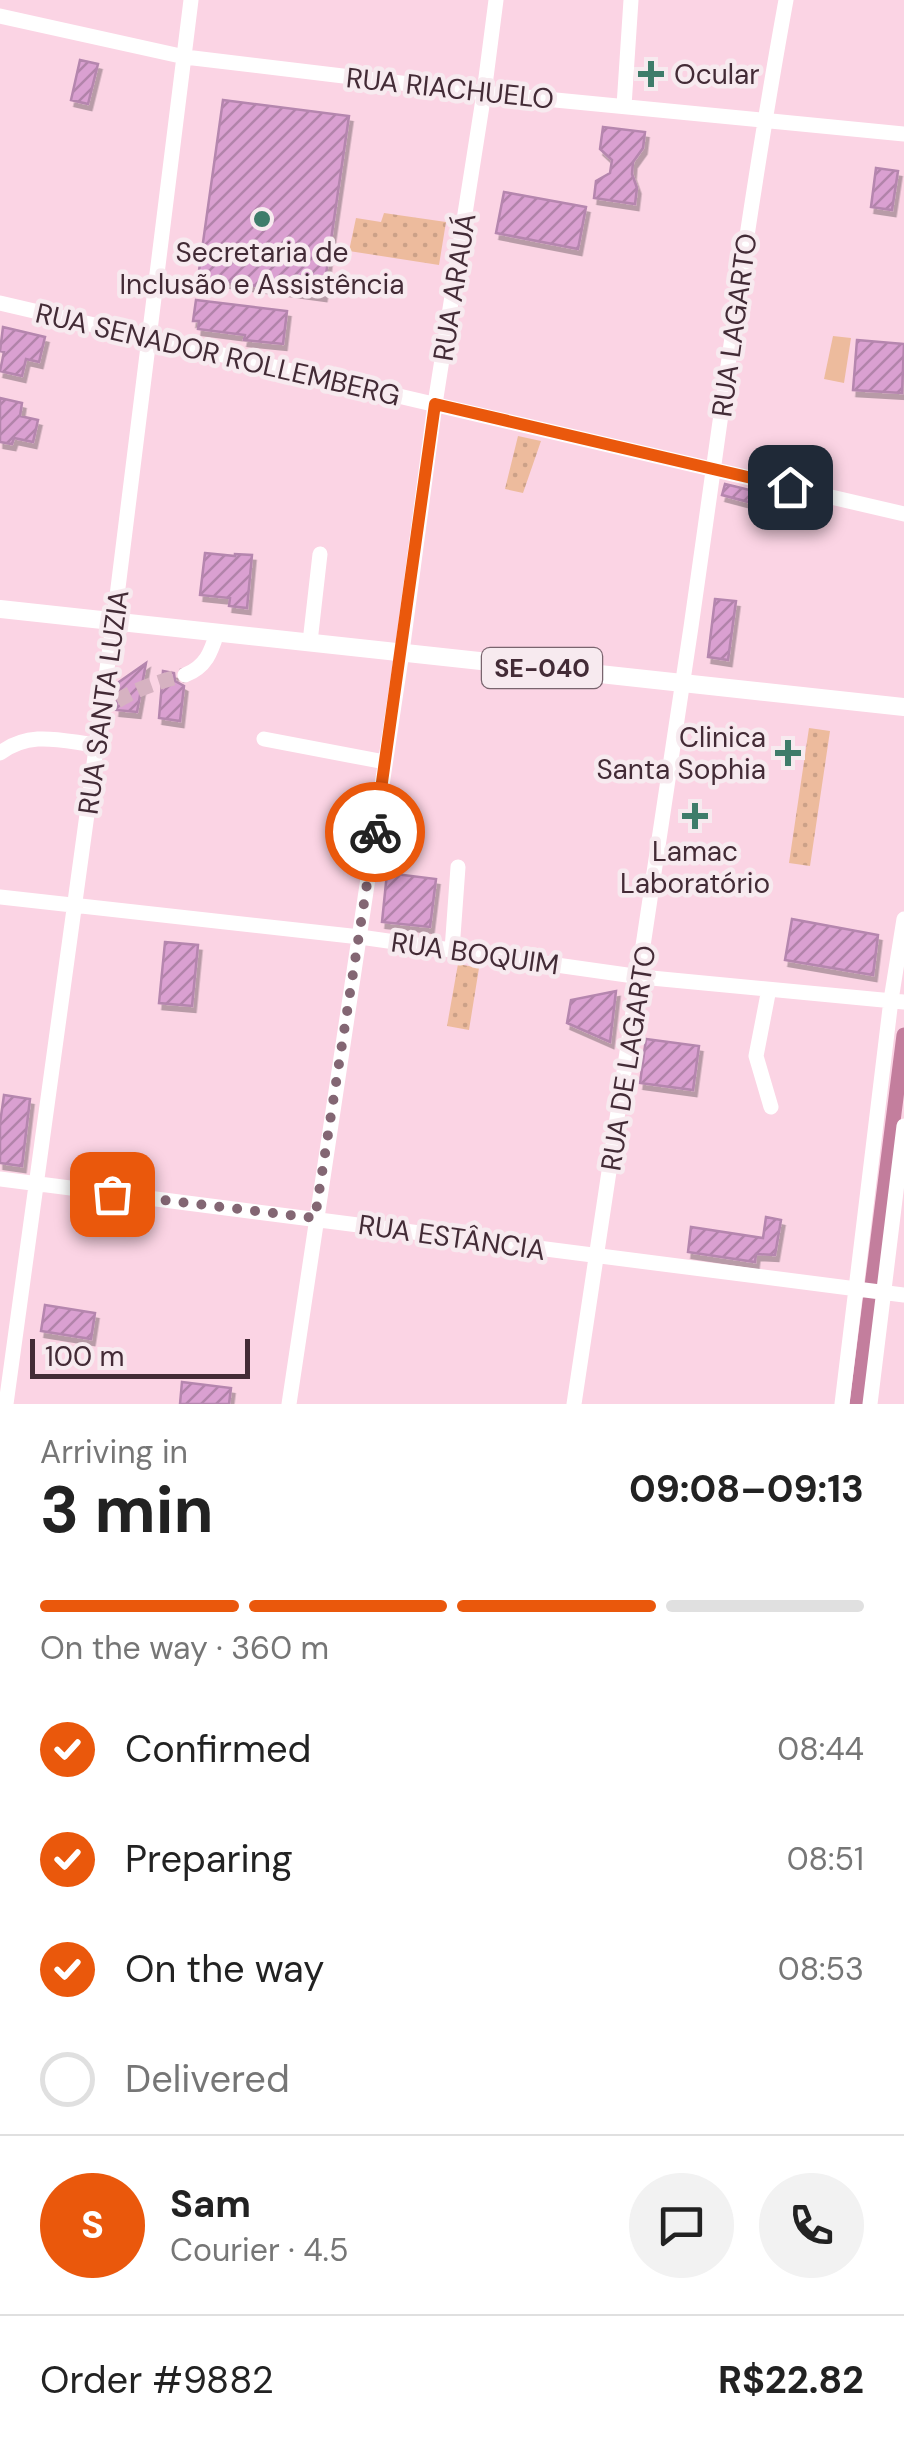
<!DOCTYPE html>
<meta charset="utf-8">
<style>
:root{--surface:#fff;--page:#f2f2f2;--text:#222;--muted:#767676;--line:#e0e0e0;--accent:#ea580c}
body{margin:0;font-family:"DM Sans",sans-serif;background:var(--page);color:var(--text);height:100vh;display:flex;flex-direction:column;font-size:38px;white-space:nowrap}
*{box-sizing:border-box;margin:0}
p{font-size:32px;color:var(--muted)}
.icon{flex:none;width:55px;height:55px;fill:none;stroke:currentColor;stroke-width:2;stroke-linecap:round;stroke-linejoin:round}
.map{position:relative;height:1404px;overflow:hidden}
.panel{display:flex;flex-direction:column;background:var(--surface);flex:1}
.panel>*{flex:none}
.scale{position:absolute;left:30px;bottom:25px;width:220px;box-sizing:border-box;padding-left:10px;border:5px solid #432b36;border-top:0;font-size:28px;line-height:35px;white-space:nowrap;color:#432b36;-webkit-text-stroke:8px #f7eaef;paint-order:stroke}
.pin{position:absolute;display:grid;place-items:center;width:85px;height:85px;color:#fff;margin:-42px;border-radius:20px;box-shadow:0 5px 15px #0006}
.courier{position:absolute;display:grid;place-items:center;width:100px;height:100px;margin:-50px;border:8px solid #ea580c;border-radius:50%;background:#fff;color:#222;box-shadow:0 2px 12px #0007}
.head em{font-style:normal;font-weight:700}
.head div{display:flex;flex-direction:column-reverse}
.head{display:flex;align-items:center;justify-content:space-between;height:170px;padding:0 40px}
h1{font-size:65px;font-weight:700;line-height:75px}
.bar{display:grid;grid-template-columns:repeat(4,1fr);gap:15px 10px;align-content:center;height:120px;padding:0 40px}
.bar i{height:12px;border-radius:8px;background:var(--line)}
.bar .active{background:var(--accent)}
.bar p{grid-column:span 4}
.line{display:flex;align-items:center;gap:25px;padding:0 40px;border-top:2px solid var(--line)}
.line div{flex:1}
.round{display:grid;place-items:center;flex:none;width:105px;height:105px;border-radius:52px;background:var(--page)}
ol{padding:0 40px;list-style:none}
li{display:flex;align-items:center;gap:30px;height:110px}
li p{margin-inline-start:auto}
li .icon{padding:10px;border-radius:50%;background:var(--accent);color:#fff;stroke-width:4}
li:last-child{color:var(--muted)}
li i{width:55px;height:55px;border:5px solid var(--line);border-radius:50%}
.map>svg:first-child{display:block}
.grass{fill:url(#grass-dots)}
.pitch{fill:#edbb9d}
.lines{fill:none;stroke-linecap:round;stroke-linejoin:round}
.canal{stroke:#c37e9d;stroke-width:15}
.building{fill:url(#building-hatch);stroke:#b586ae;stroke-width:2.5;filter:url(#shadow)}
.minor-tunnel{stroke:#d6b2c1;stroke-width:15;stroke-dasharray:15 8;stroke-linecap:butt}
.minor{stroke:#fff;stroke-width:15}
.major{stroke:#fff;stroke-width:18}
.done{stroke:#836673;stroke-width:10;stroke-dasharray:0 18}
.route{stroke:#ea580c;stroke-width:12}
.poi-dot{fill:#3e7c6a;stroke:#f7eaef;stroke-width:4}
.labels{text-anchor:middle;stroke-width:9;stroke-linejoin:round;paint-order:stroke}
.shield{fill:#f7eaef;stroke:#79646e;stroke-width:2.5}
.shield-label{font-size:25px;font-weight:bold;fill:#432b36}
.poi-label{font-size:28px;fill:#432b36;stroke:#f7eaef}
.street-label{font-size:28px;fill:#432b36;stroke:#f7eaef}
</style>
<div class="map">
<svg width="904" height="1404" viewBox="0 0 904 1404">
<defs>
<pattern id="grass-dots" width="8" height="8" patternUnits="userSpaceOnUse" patternTransform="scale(2.5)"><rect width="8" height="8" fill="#edbb9d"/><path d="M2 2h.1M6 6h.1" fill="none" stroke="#cca188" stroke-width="1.8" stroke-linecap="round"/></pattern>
<pattern id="building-hatch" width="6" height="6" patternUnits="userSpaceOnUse" patternTransform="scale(2.5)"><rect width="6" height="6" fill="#daa0d1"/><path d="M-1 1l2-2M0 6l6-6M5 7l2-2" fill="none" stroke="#b283aa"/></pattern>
<filter id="shadow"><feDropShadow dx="3.5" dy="6" stdDeviation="0" flood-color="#0004"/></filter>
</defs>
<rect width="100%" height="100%" fill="#fbd4e4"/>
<path class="grass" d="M384,213L446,222L439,265L349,251L356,218L381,222Z
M518,436L541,441L523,493L505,489Z
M809,728L830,731L810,866L789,863Z
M458,964L479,968L469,1030L447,1026Z"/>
<path class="pitch" d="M833,336L851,338L844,383L824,379Z"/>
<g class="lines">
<path class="canal" d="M857,1404L904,1035"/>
</g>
<path class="building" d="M80,60L98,64L88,104L71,100Z
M223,100L349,116L323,295L198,278Z
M603,127L645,132L643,148L633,162L632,174L637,188L635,204L594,198L596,181L610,173L612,160L600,149Z
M876,168L898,171L892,210L871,207Z
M504,192L586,207L578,249L496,233Z
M196,300L287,311L283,344L244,340L245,335L198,329L199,321H193Z
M3,327L45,337L39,362L26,359L22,376L0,371L4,352L0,351Z
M857,340L904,344L902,393L853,390Z
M0,398L22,403L20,416L38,420L33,442L14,438L12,444L0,442Z
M725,484L778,497L775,509L722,495Z
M205,553L235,556V554L252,555L247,608L229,606L230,598L200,595Z
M715,599L736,601L728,660L708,657Z
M146,663L137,712L116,710L119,682Z
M163,671L174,673L175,681L184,686L180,721L159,718Z
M387,873L436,879L430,927L382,922Z
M792,919L878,935L873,975L785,960Z
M165,942L198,945L192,1006L159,1003Z
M616,991L610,1042L567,1023L571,1000Z
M646,1039L699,1046L693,1090L640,1083Z
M4,1095L30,1099L22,1166L0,1163V1123Z
M766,1217L781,1220L775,1255L756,1254L755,1262L688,1252L691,1227L763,1238Z
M45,1305L95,1313L91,1339L41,1331Z
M182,1382L231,1388L229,1404H180Z"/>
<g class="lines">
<path class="minor-tunnel" d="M117,701C138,688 161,681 185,675"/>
<path class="minor" d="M0,16L185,57L484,93L904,134
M624,106L631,0
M0,303L904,514
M310,642L320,554
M185,675C206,667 211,652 217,633
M264,739L385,762
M0,753C31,730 61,741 97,745
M0,897L360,937L641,977L904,1002
M452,950L458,867
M767,989L768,994L756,1056L771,1107
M0,1179L904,1295
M6,1404L117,596L191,0
M289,1404L402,652L435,404L484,93L496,0
M574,1404C615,1145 654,886 691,627C721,418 748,208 786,0
M842,1404L891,1000L904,919
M870,1404L904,1126"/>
<path class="major" d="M0,609L904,707"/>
</g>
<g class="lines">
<path class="done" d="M112,1194L315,1218L375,832"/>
<path class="route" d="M375,832L435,404L790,487"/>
</g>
<g class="poi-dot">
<path d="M646 59h10v10h10v10h-10v10h-10v-10h-10v-10h10z"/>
<circle cx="262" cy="219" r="10"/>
<path d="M783 738h10v10h10v10h-10v10h-10v-10h-10v-10h10z"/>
<path d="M690 801h10v10h10v10h-10v10h-10v-10h-10v-10h10z"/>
</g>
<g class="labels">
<rect class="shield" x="482" y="648" width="120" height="40" rx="8"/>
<g class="shield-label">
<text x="542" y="677">SE-040</text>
</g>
<g class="poi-label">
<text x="674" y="84" text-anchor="start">Ocular</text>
<text x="262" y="262">Secretaria de<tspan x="262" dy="32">Inclusão e Assistência</tspan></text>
<text x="766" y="747" text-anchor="end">Clinica<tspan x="766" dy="32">Santa Sophia</tspan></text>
<text x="695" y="861">Lamac<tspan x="695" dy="32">Laboratório</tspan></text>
</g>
<g class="street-label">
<text transform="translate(450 88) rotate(6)" y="10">RUA RIACHUELO</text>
<text transform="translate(454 287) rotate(-81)" y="10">RUA ARAUÁ</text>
<text transform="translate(734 325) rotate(-82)" y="10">RUA LAGARTO</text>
<text transform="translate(218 354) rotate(13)" y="10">RUA SENADOR ROLLEMBERG</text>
<text transform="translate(103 702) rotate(-82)" y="10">RUA SANTA LUZIA</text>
<text transform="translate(475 953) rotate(8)" y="10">RUA BOQUIM</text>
<text transform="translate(628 1058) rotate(-81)" y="10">RUA DE LAGARTO</text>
<text transform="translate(452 1237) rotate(8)" y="10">RUA ESTÂNCIA</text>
</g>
</g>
</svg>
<div class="scale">100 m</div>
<div class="pin" style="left:112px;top:1194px;background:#ea580c"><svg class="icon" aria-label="bag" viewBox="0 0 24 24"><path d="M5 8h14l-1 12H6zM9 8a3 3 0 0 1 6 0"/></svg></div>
<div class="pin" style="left:790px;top:487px;background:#1f2937"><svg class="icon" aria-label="home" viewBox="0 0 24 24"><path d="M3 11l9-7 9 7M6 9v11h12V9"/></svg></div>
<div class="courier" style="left:375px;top:832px"><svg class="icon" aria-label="bike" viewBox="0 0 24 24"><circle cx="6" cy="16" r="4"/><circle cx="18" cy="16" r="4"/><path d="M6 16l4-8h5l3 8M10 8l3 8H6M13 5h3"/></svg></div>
</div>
<section class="panel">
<div class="head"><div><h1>3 min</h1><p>Arriving in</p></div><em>09:08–09:13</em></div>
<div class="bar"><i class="active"></i><i class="active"></i><i class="active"></i><i></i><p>On the way · 360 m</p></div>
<ol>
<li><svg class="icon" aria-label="check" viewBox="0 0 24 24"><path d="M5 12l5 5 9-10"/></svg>Confirmed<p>08:44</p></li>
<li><svg class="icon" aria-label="check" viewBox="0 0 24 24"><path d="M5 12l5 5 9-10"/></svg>Preparing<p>08:51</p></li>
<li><svg class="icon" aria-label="check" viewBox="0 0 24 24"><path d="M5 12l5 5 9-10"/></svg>On the way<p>08:53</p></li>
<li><i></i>Delivered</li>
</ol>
<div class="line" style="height:180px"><b class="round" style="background:var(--accent);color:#fff">S</b><div><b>Sam</b><p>Courier · 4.5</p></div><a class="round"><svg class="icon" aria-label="chat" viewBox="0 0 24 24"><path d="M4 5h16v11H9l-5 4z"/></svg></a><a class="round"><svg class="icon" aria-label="phone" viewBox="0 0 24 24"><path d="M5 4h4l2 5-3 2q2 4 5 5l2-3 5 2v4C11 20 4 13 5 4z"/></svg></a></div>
<div class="line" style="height:130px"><div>Order #9882</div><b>R$22.82</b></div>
</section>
